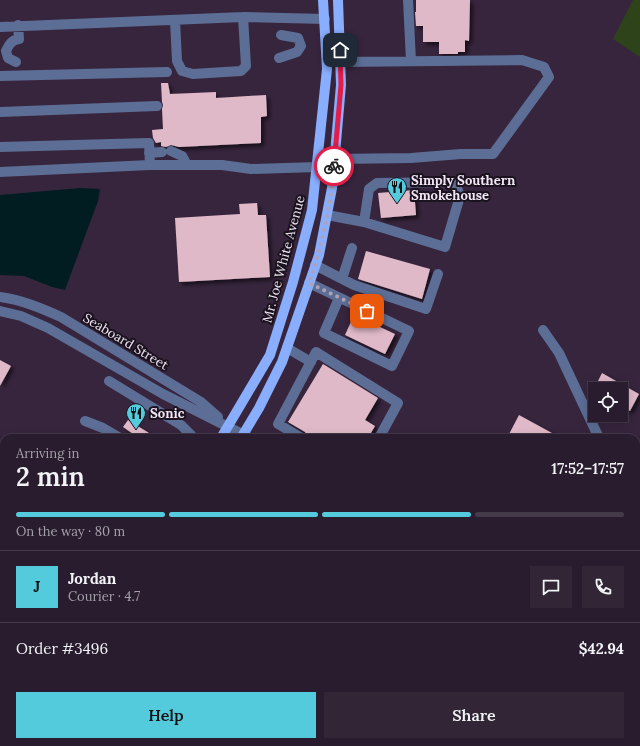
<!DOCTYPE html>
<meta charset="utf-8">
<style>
:root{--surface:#291c2e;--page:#312536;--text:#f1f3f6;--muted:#a5a1aa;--line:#453a4a;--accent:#54cadd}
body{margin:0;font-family:Lora,serif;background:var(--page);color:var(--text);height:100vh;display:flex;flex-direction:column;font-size:15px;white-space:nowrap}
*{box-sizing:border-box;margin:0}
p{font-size:13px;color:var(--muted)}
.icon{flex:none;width:22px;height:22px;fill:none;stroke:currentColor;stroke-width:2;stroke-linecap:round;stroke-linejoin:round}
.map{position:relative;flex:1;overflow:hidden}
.side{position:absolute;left:0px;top:434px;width:640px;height:312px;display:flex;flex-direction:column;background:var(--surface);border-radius:12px 12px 0 0;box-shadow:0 2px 10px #0003,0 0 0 1px var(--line)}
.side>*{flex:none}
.controls{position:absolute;left:588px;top:382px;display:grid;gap:8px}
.controls a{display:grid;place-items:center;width:40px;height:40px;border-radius:0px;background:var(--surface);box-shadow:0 2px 10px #0003,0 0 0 1px var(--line);font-size:20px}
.pin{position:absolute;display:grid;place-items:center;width:34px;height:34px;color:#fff;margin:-17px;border-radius:8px;box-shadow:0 2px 6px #0006}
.courier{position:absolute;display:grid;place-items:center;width:40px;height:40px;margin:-20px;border:3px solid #e11d48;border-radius:50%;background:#fff;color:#222;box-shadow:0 1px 5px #0007}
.headline em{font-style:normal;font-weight:600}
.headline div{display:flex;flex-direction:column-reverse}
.headline{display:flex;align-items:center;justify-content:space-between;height:68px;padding:0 16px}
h1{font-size:26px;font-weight:600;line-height:30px}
.bar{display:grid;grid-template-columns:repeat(4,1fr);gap:6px 4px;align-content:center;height:48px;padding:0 16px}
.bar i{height:5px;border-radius:3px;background:var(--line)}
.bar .current{background:var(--accent)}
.bar p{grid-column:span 4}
.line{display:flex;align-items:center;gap:10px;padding:0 16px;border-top:1px solid var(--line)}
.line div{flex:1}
.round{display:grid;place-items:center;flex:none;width:42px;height:42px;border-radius:0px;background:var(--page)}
.button{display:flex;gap:8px;margin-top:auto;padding:8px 16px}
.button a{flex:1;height:46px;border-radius:0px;background:var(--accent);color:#111;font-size:16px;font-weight:600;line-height:46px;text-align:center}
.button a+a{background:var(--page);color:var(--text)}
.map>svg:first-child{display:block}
.green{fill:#2f431a}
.water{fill:#021d21}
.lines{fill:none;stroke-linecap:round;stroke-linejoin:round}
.stream{stroke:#021d21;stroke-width:3}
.building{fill:#e0b9c9;filter:url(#shadow)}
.minor{stroke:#5c6e95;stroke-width:10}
.major{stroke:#89aefe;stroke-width:10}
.done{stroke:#b0a2b5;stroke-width:4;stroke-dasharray:0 7.2}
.route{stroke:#e11d48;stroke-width:5}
.labels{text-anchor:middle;stroke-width:4;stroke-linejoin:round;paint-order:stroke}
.poi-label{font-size:13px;font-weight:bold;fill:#f1e6f6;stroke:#1a121d;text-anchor:start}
.street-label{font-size:13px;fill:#f1e6f6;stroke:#1a121d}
</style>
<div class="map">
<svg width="640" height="746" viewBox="0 0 640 746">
<defs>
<filter id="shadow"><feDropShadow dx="3" dy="3" stdDeviation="2" flood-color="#0009"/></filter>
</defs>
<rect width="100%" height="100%" fill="#37253d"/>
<path class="green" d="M633,0H640V57L613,39Z"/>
<path class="water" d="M80,188L100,189L98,201L65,290L52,287L24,276L0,275V195Z"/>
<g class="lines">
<path class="stream" d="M497,742L503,746"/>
</g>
<path class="building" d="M416,0H470L469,41L465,40V52H458V54H439V42H423V26H416L415,12H416Z
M161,83H168L170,94L216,92V98L266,95L267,116L261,117V143L179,147L171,145L166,147L161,146V142L156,143L153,138L152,130L163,129L162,109L163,105L162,102Z
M414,190L416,215L381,218L378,193Z
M257,203L258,215H266L270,277L179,282L175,218L240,214L239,204Z
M366,251L430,269L422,299L358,279Z
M354,315L395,334L385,354L345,335Z
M0,360L11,366L0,386Z
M323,364L378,398L365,420L375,426L368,438H308L305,432L288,422Z
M602,373L639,394L630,411L621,407V389H594Z
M519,415L561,438H507Z
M128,420L149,433L146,438H139L123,427Z"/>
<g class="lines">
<path class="minor" d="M408,0L411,61
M175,20L177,61L182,71L193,74L241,71L246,66L243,17
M0,27L243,17L325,19
M279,58L297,52L301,46L298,38L281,35
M16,62L8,58L6,51C9,44 12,40 19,39L18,25
M0,76L167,72
M0,112L157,106
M0,147L149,143L150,165
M171,151L182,156L187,165
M149,153L162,152
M335,159L411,158L461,154H493L549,77L544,67L522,60L340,62
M0,172L150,165H222L251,169L317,167
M327,215L364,222L445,247L460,196L457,188L451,182L377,183L369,189L364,222
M315,265L354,285L426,309L438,274
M342,279L352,248
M309,283L409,331L392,366L324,333L339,298
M0,297C22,300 41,308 61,317L201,402L218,417
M0,311L21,316L48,328L163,394L250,438
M543,330L559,353L599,438
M287,348L311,362
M109,381L181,425L192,436V438
M85,421L103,428L120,438
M302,438L278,424L316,352L398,403L379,438
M636,466L640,468
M0,536L4,538
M0,581L4,585
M0,637L4,640
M636,679L640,672
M0,694L2,696L4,693
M157,742L162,746
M285,742L291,746
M464,742L470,746
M553,746L555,742
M596,746L599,742"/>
<path class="major" d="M221,438L270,355L293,282L312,210L327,69L323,0
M241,438L259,408L282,362L319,255L332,188L341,85L338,0
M9,746L12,742
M29,746L31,742"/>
</g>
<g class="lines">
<path class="done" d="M334,166C331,206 322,245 309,283L367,311"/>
<path class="route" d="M334,166L341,85L340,50"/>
</g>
<defs>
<g id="restaurant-pin" transform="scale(1)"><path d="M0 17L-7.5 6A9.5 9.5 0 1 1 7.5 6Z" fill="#54cadd" stroke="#1a121d"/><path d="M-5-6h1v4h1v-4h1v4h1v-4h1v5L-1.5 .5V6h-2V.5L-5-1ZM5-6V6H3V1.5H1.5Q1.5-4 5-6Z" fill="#111"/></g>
</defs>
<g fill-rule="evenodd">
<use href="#restaurant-pin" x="397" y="187"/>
<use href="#restaurant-pin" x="136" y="413"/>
</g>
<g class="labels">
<g class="poi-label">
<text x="411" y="185">Simply Southern<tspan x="411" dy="15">Smokehouse</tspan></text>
<text x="150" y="418">Sonic</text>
</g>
<g class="street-label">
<text transform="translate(283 259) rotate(-75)" y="5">Mr. Joe White Avenue</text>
<text transform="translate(126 341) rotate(31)" y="5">Seaboard Street</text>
</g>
</g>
</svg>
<div class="controls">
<a><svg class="icon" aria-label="locate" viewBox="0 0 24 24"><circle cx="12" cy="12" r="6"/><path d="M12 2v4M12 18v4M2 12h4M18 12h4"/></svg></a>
</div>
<div class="pin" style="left:367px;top:311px;background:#ea580c"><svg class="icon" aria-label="bag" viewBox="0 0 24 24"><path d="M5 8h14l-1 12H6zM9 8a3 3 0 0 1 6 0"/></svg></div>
<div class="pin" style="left:340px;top:50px;background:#1f2937"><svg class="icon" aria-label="home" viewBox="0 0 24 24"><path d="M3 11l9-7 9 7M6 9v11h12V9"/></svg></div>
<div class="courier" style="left:334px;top:166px"><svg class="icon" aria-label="bike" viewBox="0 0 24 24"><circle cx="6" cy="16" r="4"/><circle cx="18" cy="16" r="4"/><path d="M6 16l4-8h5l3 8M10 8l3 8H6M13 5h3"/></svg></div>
<section class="side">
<div class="headline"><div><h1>2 min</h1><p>Arriving in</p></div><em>17:52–17:57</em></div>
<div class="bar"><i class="current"></i><i class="current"></i><i class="current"></i><i></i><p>On the way · 80 m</p></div>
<div class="line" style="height:72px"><b class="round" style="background:var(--accent);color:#111">J</b><div><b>Jordan</b><p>Courier · 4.7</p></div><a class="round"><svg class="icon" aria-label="chat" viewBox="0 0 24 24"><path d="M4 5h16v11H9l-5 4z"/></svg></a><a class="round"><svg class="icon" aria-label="phone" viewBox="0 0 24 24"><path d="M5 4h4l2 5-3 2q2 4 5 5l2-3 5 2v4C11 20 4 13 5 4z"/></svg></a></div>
<div class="line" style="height:52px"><div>Order #3496</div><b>$42.94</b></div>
<div class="button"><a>Help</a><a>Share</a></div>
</section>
</div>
